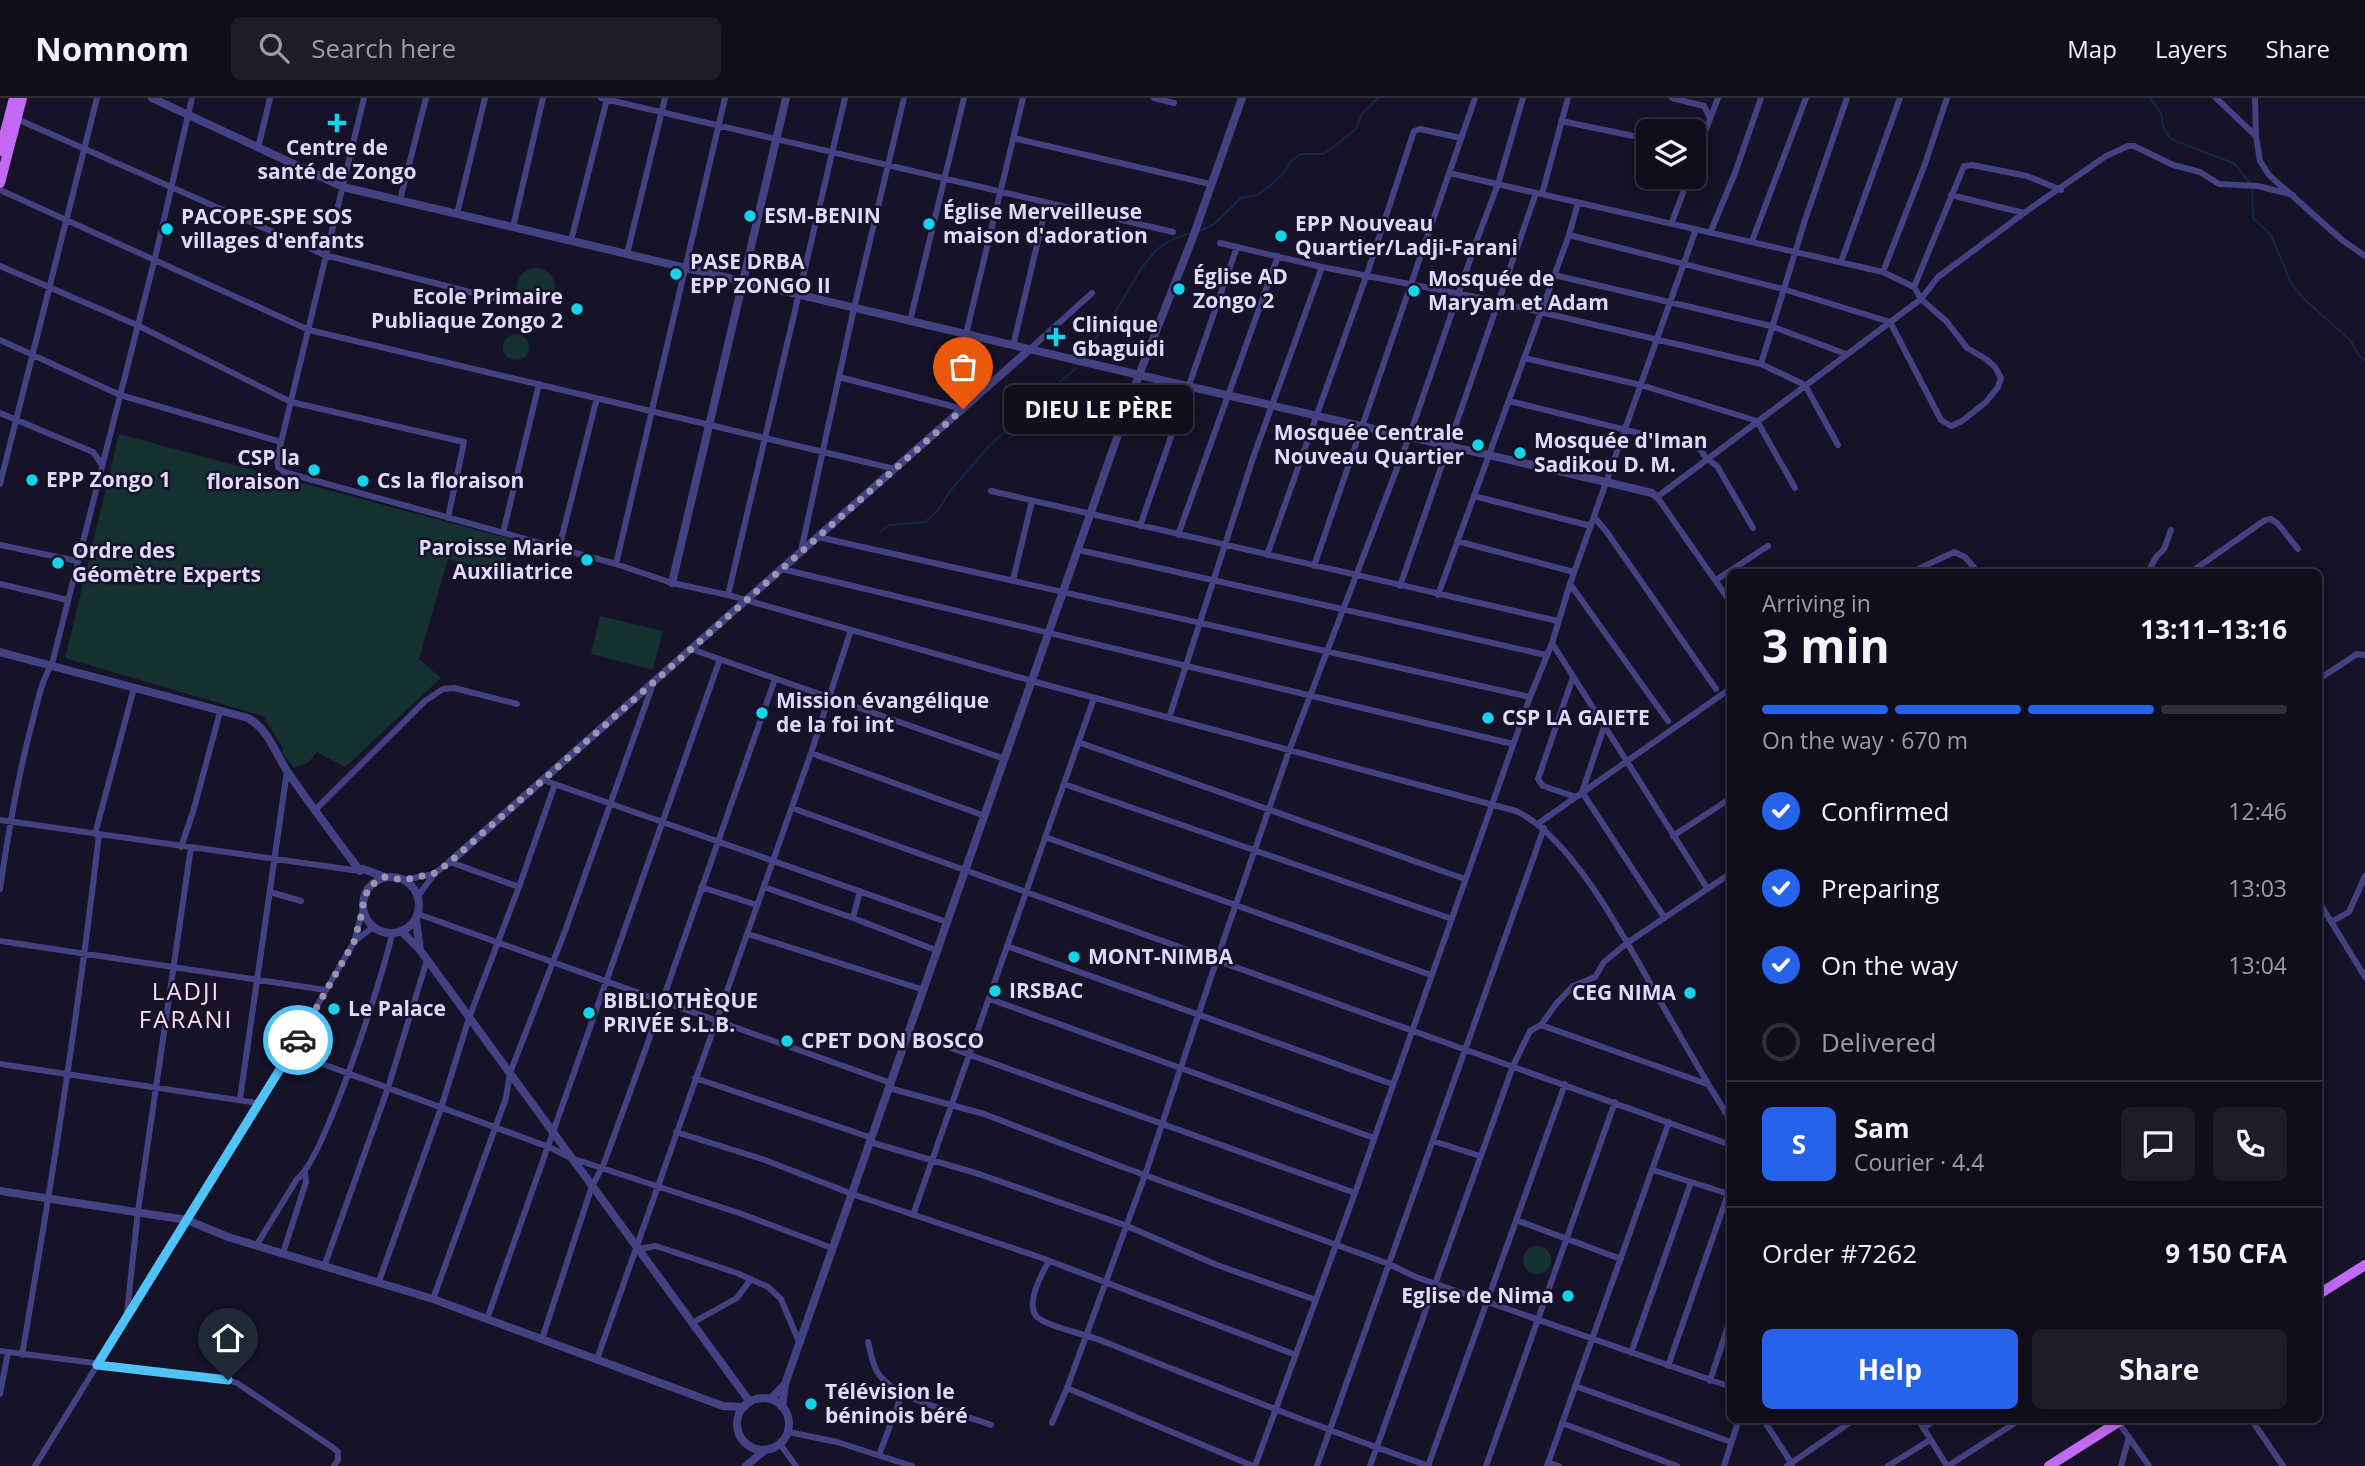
<!DOCTYPE html>
<meta charset="utf-8">
<style>
:root{--surface:#100e1d;--page:#1e1c2a;--text:#f1f3f6;--muted:#9c9ca4;--line:#302e3b;--accent:#2563eb}
body{margin:0;font-family:"Open Sans",sans-serif;background:var(--page);color:var(--text);height:100vh;display:flex;flex-direction:column;font-size:26px;white-space:nowrap}
*{box-sizing:border-box;margin:0}
p{font-size:23px;color:var(--muted)}
.icon{flex:none;width:38px;height:38px;fill:none;stroke:currentColor;stroke-width:2;stroke-linecap:round;stroke-linejoin:round}
.map{position:relative;flex:1;overflow:hidden}
.sheet{position:absolute;left:1727px;top:471px;width:595px;height:854px;display:flex;flex-direction:column;background:var(--surface);border-radius:10px;box-shadow:0 4px 18px #0003,0 0 0 2px var(--line)}
.sheet>*{flex:none}
.controls{position:absolute;left:1636px;top:21px;display:grid;gap:14px}
.controls a{display:grid;place-items:center;width:70px;height:70px;border-radius:10px;background:var(--surface);box-shadow:0 4px 18px #0003,0 0 0 2px var(--line);font-size:35px}
.pin{position:absolute;display:grid;place-items:center;width:60px;height:60px;color:#fff;margin:-72px -30px;border-radius:50% 50% 50% 0;rotate:-45deg;box-shadow:0 0 7px #0007}
.pin .icon{rotate:45deg}
.courier{position:absolute;display:grid;place-items:center;width:70px;height:70px;margin:-35px;border:5px solid #4fc3f7;border-radius:50%;background:#fff;color:#222;box-shadow:0 2px 9px #0007}
.bubble{position:absolute;height:49px;border-radius:10px;background:var(--surface);box-shadow:0 4px 18px #0003,0 0 0 2px var(--line);font-size:23px;font-weight:700;line-height:49px;text-align:center}
.overview em{font-style:normal;font-weight:700}
.overview div{display:flex;flex-direction:column-reverse}
.overview{display:flex;align-items:center;justify-content:space-between;height:119px;padding:0 35px}
h1{font-size:46px;font-weight:700;line-height:52px}
.bar{display:grid;grid-template-columns:repeat(4,1fr);gap:10px 7px;align-content:center;height:84px;padding:0 35px}
.bar i{height:9px;border-radius:5px;background:var(--line)}
.bar .current{background:var(--accent)}
.bar p{grid-column:span 4}
.line{display:flex;align-items:center;gap:18px;padding:0 35px;border-top:2px solid var(--line)}
.line div{flex:1}
.round{display:grid;place-items:center;flex:none;width:74px;height:74px;border-radius:10px;background:var(--page)}
ol{padding:0 35px;list-style:none}
li{display:flex;align-items:center;gap:21px;height:77px}
li p{margin-inline-start:auto}
li .icon{padding:7px;border-radius:50%;background:var(--accent);color:#fff;stroke-width:4}
li:last-child{color:var(--muted)}
li i{width:38px;height:38px;border:4px solid var(--line);border-radius:50%}
.primary-button{display:flex;gap:14px;margin-top:auto;padding:14px 35px}
.primary-button a{flex:1;height:80px;border-radius:10px;background:var(--accent);color:#fff;font-size:28px;font-weight:700;line-height:80px;text-align:center}
.primary-button a+a{background:var(--page);color:var(--text)}
header{display:flex;align-items:center;gap:42px;box-sizing:border-box;height:98px;padding:0 35px;background:var(--surface);border-bottom:2px solid var(--line)}
header strong{font-size:33px}
nav{display:flex;gap:38px;margin-inline-start:auto;font-size:24px}
.search{width:490px;height:63px;background:var(--page);display:flex;align-items:center;gap:18px;box-sizing:border-box;padding:0 24px;border-radius:10px;color:var(--muted);font-size:26px}
.map>svg:first-child{display:block}
.green{fill:#153030}
.lines{fill:none;stroke-linecap:round;stroke-linejoin:round}
.stream{stroke:#13274a;stroke-width:2}
.minor{stroke:#444182;stroke-width:6}
.tertiary{stroke:#444182;stroke-width:8}
.primary{stroke:#c26af3;stroke-width:10}
.done{stroke:#9994b1;stroke-width:7;stroke-dasharray:0 12.6}
.route{stroke:#4fc3f7;stroke-width:9}
.poi-dot{fill:#16d3ec;stroke:#161227;stroke-width:2.5}
.labels{text-anchor:middle;stroke-width:5;stroke-linejoin:round;paint-order:stroke}
.poi-label{font-size:21px;font-weight:bold;fill:#dfdafc;stroke:#161227;text-anchor:start}
.quarter-label{font-size:24px;letter-spacing:2px;fill:#fcdcf0;stroke:#161227}
</style>
<header>
<strong>Nomnom</strong>
<div class="search"><svg class="icon" aria-label="search" viewBox="0 0 24 24"><circle cx="10" cy="10" r="6"/><path d="M15 15l6 6"/></svg>Search here</div>
<nav><a>Map</a><a>Layers</a><a>Share</a></nav>
</header>
<div class="map">
<svg width="2365" height="1368" viewBox="0 0 2365 1368">
<rect width="100%" height="100%" fill="#161227"/>
<path class="green" d="M517 189a19 19 0 1 1 38 0a19 19 0 1 1-38 0Z
M503 249a13 13 0 1 1 26 0a13 13 0 1 1-26 0Z
M119,336L511,441L503,475L448,461L419,561L441,580L345,669L317,654L309,664L294,670L282,655L283,650L263,618L65,560Z
M600,518L663,533L653,572L591,556Z
M1523 1162a14 14 0 1 1 28 0a14 14 0 1 1-28 0Z"/>
<g class="lines">
<path class="stream" d="M2150,0L2161,15L2164,31L2171,41L2235,66L2249,84
M2252,89L2253,120L2271,137L2291,185L2304,201L2351,243L2359,258L2365,262
M1198,134L1214,126L1241,100L1257,97L1265,92L1284,75L1291,63L1301,56H1323L1331,51L1356,31L1361,17L1378,0
M1082,257C1093,243 1105,229 1115,214C1138,180 1147,143 1193,135
M880,434L889,427L925,424L938,412L951,392L989,348L1076,270"/>
<path class="minor" d="M364,0L277,361L278,369L284,374L616,466L672,485L728,497L1032,583L1516,713C1573,739 1629,848 1660,903C1683,943 1706,984 1731,1023
M601,0L1173,134
M1154,0L1174,5
M1672,0L1704,8L1710,20
M2216,0L2256,38L2260,63L2269,77L2342,142L2365,158
M2255,0L2256,38
M17,21L325,157L497,201
M1561,23L1648,41
M1013,40L1210,86
M258,50L270,0
M1694,63L1718,0
M1449,75L1883,174L1914,189L1921,201L1947,224L1967,250L1986,261L1995,269L2001,280L1998,289L1986,304L1962,323L1951,328L1941,322L1890,224L1783,191L1569,137
M0,92L309,232L895,371
M1542,96L1568,0
M1951,97L2024,115
M400,102L426,0
M457,116L485,0
M1672,124L1689,79
M513,129L543,0
M1711,133L1735,75L1761,0
M571,143L607,1
M1752,143L1806,0
M1220,145L1322,169L1481,200L1761,266L1805,287L1838,347
M627,156L665,0
M1841,164L1900,0
M0,168L137,227L291,304L464,344L448,420
M1883,174L1925,66L1947,0
M1554,177L1771,228L1846,256
M1914,189L1964,68L1972,67L2027,78L2061,92
M910,223L964,0
M966,236L1023,0
M0,242L120,297L281,344
M1013,248L1047,105
M1030,251L1092,195
M1524,260L1641,287L1757,323L1795,390
M1761,266L1805,122L1847,0
M839,279L963,311
M1509,303L1699,350L1706,360L1717,368L1753,430
M0,315L93,354L102,367
M0,386L97,0
M991,393L1558,523
M1474,398L1591,428
M1594,419L1606,433L1716,591
M1140,428L1237,149
M503,435L539,286
M1178,437L1278,158
M818,439L1530,599
M1457,443L1574,474
M0,447L77,463
M559,450L597,300
M1079,452L1546,557
M801,453L854,210L904,0
M1267,457L1367,176L1414,33L1420,31L1461,40
M616,466L725,0
M1314,468L1475,0
M782,471L1513,646
M1912,474L1954,454L1965,459L1978,474
M2148,474L2156,459L2164,451L2171,432
M2191,474L2265,422L2271,421L2278,426L2298,451
M1013,482L1032,403
M1716,482L1768,448
M0,486L68,502
M1570,486L1668,623
M1400,488L1536,95
M728,497L845,0
M1438,497L1569,137L1578,105
M1731,505L1657,399L1921,201L1938,179L2024,115L2106,58L2128,48H2134L2173,67L2200,74L2219,86L2258,88L2293,97
M1552,545L1707,790
M691,551L1005,661
M1573,579L1538,681L1543,688L1576,699
M2319,581L2357,556L2365,557
M1169,620L1253,360L1322,169
M1604,629L1582,694L1664,819
M1078,644L1465,781
M811,655L985,718
M543,682L947,824
M1064,686L1452,821
M792,710L1731,1047
M315,712L425,603L443,591L454,590L517,606
M0,722L360,773
M1539,725L1731,590
M95,736L134,590
M1673,738L1731,700
M1045,739L1431,877
M181,749L193,714L220,614
M404,782L433,776
M701,789L757,807
M764,789L853,820L938,853
M0,791C8,736 17,682 31,629C37,608 40,585 52,566L155,160L192,0
M270,794L301,803
M418,798L435,775L450,764L519,789
M2319,804L2365,879
M418,816L891,985
M853,820L860,793
M2331,824L2349,814L2365,778
M748,836L924,892
M0,843L326,892
M355,843L373,829
M1007,848L1392,986
M990,901L1374,1040
M2319,901V905
M1541,927L1707,986
M909,935L1355,1095
M290,954L549,1049L571,1060L739,1115L832,1150
M0,966L258,1005
M695,980L872,1040
M889,990L984,1016L1120,1068L1389,1166L1416,1179L1731,1289
M240,1001L287,673
M676,1034L765,1062L852,1096L1042,1160L1296,1257
M1433,1043L1480,1058
M870,1044L979,1076L1127,1128L1217,1167L1316,1202
M1653,1072L1729,1096
M913,1117L1094,600
M1516,1122L1621,1161
M256,1148L297,1081C324,1062 384,875 392,836
M638,1151L656,1148L737,1175L768,1189L781,1201L799,1244
M283,1155L306,1084L305,1075
M1049,1163C1042,1175 1026,1204 1036,1218C1044,1228 1090,1237 1105,1244C1212,1287 1320,1330 1429,1368
M325,1166L388,990L427,862
M379,1183L441,1010L469,920L519,789L555,686
M433,1201L506,1000L510,975L565,833L653,586
M127,1215L138,1113L191,749
M487,1221L720,561
M692,1225L737,1200L751,1181
M542,1241L592,1088L603,1068L642,961L775,581
M868,1244C871,1255 872,1266 878,1275C896,1303 960,1315 991,1327
M0,1253L228,1282L237,1285L332,1349L338,1354V1362L334,1368
M1631,1255L1691,1084
M22,1257C52,1084 79,911 99,736
M597,1261L811,655L851,532
M1668,1268L1728,1096
M1710,1283L1731,1219
M1575,1288L1731,1344
M1067,1290L1253,1368
M0,1296L8,1254
M1763,1321L1792,1366
M1918,1321L1947,1368
M2116,1321L2149,1368
M2251,1321L2283,1368
M1052,1325L1067,1290L1145,1077L1217,861L1289,653L1409,339L1478,139L1498,86L1523,0
M1562,1325L1677,1368
M1923,1330L1937,1321
M788,1334L837,1344L912,1368
M780,1346L796,1368
M879,1357L902,1296
M1548,1364L1559,1368
M35,1368L290,954L354,844L363,811
M1255,1368L1355,1095L1530,599L1552,545L1570,486L1696,131
M1317,1368L1544,730
M1370,1368L1513,968L1530,933L1541,927L1556,906L1573,888L1595,879L1604,864L1627,845L1731,775
M1428,1368L1565,986
M1486,1368L1615,1004
M1547,1368L1669,1024
M1724,1368L1739,1321
M1787,1368L1855,1321
M1888,1368L1930,1342
M1948,1368L2021,1321
M2121,1368L2129,1339"/>
<path class="tertiary" d="M152,0L343,89L1139,277L1606,384L1652,395L1657,399
M672,485L786,0
M0,554L248,620C270,633 275,656 289,676C312,709 336,741 360,773L363,771L385,779
M450,764L1030,251
M363 807a28 28 0 1 1 56 0a28 28 0 1 1-56 0Z
M416,822L420,852
M402,834L420,852L750,1304
M0,1093L187,1122L228,1139L433,1201L723,1308L744,1309
M785,1286L1139,277L1193,139L1242,0
M737 1326a26 26 0 1 1 52 0a26 26 0 1 1-52 0Z
M771,1301L785,1286L782,1309
M746,1368L765,1352"/>
<path class="primary" d="M0,53L14,0
M0,85L22,0
M2319,1196L2365,1167
M2049,1368L2123,1321"/>
</g>
<g class="lines">
<path class="done" d="M298,942L354,844L363,811V803L370,788L385,779L404,782L435,775L450,764L963,311"/>
<path class="route" d="M228,1282L97,1267L298,942"/>
</g>
<g class="poi-dot">
<path d="M333.5 14.5h7v7h7v7h-7v7h-7v-7h-7v-7h7z"/>
<circle cx="750" cy="118" r="7"/>
<circle cx="929" cy="126" r="7"/>
<circle cx="167" cy="131" r="7"/>
<circle cx="1281" cy="138" r="7"/>
<circle cx="676" cy="176" r="7"/>
<circle cx="1179" cy="191" r="7"/>
<circle cx="1414" cy="193" r="7"/>
<circle cx="577" cy="211" r="7"/>
<path d="M1052.5 228.5h7v7h7v7h-7v7h-7v-7h-7v-7h7z"/>
<circle cx="1478" cy="347" r="7"/>
<circle cx="1520" cy="355" r="7"/>
<circle cx="314" cy="372" r="7"/>
<circle cx="32" cy="382" r="7"/>
<circle cx="363" cy="383" r="7"/>
<circle cx="587" cy="462" r="7"/>
<circle cx="58" cy="465" r="7"/>
<circle cx="762" cy="615" r="7"/>
<circle cx="1488" cy="620" r="7"/>
<circle cx="1074" cy="859" r="7"/>
<circle cx="995" cy="893" r="7"/>
<circle cx="1690" cy="895" r="7"/>
<circle cx="334" cy="911" r="7"/>
<circle cx="589" cy="915" r="7"/>
<circle cx="787" cy="943" r="7"/>
<circle cx="1568" cy="1198" r="7"/>
<circle cx="811" cy="1306" r="7"/>
</g>
<g class="labels">
<g class="poi-label">
<text x="337" y="57" text-anchor="middle">Centre de<tspan x="337" dy="24">santé de Zongo</tspan></text>
<text x="943" y="121">Église Merveilleuse<tspan x="943" dy="24">maison d'adoration</tspan></text>
<text x="764" y="125">ESM-BENIN</text>
<text x="181" y="126">PACOPE-SPE SOS<tspan x="181" dy="24">villages d'enfants</tspan></text>
<text x="1295" y="133">EPP Nouveau<tspan x="1295" dy="24">Quartier/Ladji-Farani</tspan></text>
<text x="690" y="171">PASE DRBA<tspan x="690" dy="24">EPP ZONGO II</tspan></text>
<text x="1193" y="186">Église AD<tspan x="1193" dy="24">Zongo 2</tspan></text>
<text x="1428" y="188">Mosquée de<tspan x="1428" dy="24">Maryam et Adam</tspan></text>
<text x="563" y="206" text-anchor="end">Ecole Primaire<tspan x="563" dy="24">Publiaque Zongo 2</tspan></text>
<text x="1072" y="234">Clinique<tspan x="1072" dy="24">Gbaguidi</tspan></text>
<text x="1464" y="342" text-anchor="end">Mosquée Centrale<tspan x="1464" dy="24">Nouveau Quartier</tspan></text>
<text x="1534" y="350">Mosquée d'Iman<tspan x="1534" dy="24">Sadikou D. M.</tspan></text>
<text x="300" y="367" text-anchor="end">CSP la<tspan x="300" dy="24">floraison</tspan></text>
<text x="46" y="389">EPP Zongo 1</text>
<text x="377" y="390">Cs la floraison</text>
<text x="573" y="457" text-anchor="end">Paroisse Marie<tspan x="573" dy="24">Auxiliatrice</tspan></text>
<text x="72" y="460">Ordre des<tspan x="72" dy="24">Géomètre Experts</tspan></text>
<text x="776" y="610">Mission évangélique<tspan x="776" dy="24">de la foi int</tspan></text>
<text x="1502" y="627">CSP LA GAIETE</text>
<text x="1088" y="866">MONT-NIMBA</text>
<text x="1009" y="900">IRSBAC</text>
<text x="1676" y="902" text-anchor="end">CEG NIMA</text>
<text x="603" y="910">BIBLIOTHÈQUE<tspan x="603" dy="24">PRIVÉE S.L.B.</tspan></text>
<text x="348" y="918">Le Palace</text>
<text x="801" y="950">CPET DON BOSCO</text>
<text x="1554" y="1205" text-anchor="end">Eglise de Nima</text>
<text x="825" y="1301">Télévision le<tspan x="825" dy="24">béninois béré</tspan></text>
</g>
<g class="quarter-label">
<text x="186" y="902">LADJI<tspan x="186" dy="28">FARANI</tspan></text>
</g>
</g>
</svg>
<div class="controls">
<a><svg class="icon" aria-label="layers" viewBox="0 0 24 24"><path d="M12 4l9 5-9 5-9-5zM3 14l9 5 9-5"/></svg></a>
</div>
<div class="pin" style="left:963px;top:311px;background:#ea580c"><svg class="icon" aria-label="bag" viewBox="0 0 24 24"><path d="M5 8h14l-1 12H6zM9 8a3 3 0 0 1 6 0"/></svg></div>
<div class="pin" style="left:228px;top:1282px;background:#1f2937"><svg class="icon" aria-label="home" viewBox="0 0 24 24"><path d="M3 11l9-7 9 7M6 9v11h12V9"/></svg></div>
<div class="courier" style="left:298px;top:942px"><svg class="icon" aria-label="car" viewBox="0 0 24 24"><path d="M5 17H2v-5l4-1 3-4h7l3 4 3 1v5h-3M9 17h6M6 11h13"/><circle cx="7" cy="17" r="2"/><circle cx="17" cy="17" r="2"/></svg></div>
<div class="bubble" style="left:1004px;top:287px;width:189px">DIEU LE PÈRE</div>
<section class="sheet">
<div class="overview"><div><h1>3 min</h1><p>Arriving in</p></div><em>13:11–13:16</em></div>
<div class="bar"><i class="current"></i><i class="current"></i><i class="current"></i><i></i><p>On the way · 670 m</p></div>
<ol>
<li><svg class="icon" aria-label="check" viewBox="0 0 24 24"><path d="M5 12l5 5 9-10"/></svg>Confirmed<p>12:46</p></li>
<li><svg class="icon" aria-label="check" viewBox="0 0 24 24"><path d="M5 12l5 5 9-10"/></svg>Preparing<p>13:03</p></li>
<li><svg class="icon" aria-label="check" viewBox="0 0 24 24"><path d="M5 12l5 5 9-10"/></svg>On the way<p>13:04</p></li>
<li><i></i>Delivered</li>
</ol>
<div class="line" style="height:126px"><b class="round" style="background:var(--accent);color:#fff">S</b><div><b>Sam</b><p>Courier · 4.4</p></div><a class="round"><svg class="icon" aria-label="chat" viewBox="0 0 24 24"><path d="M4 5h16v11H9l-5 4z"/></svg></a><a class="round"><svg class="icon" aria-label="phone" viewBox="0 0 24 24"><path d="M5 4h4l2 5-3 2q2 4 5 5l2-3 5 2v4C11 20 4 13 5 4z"/></svg></a></div>
<div class="line" style="height:91px"><div>Order #7262</div><b>9 150 CFA</b></div>
<div class="primary-button"><a>Help</a><a>Share</a></div>
</section>
</div>
